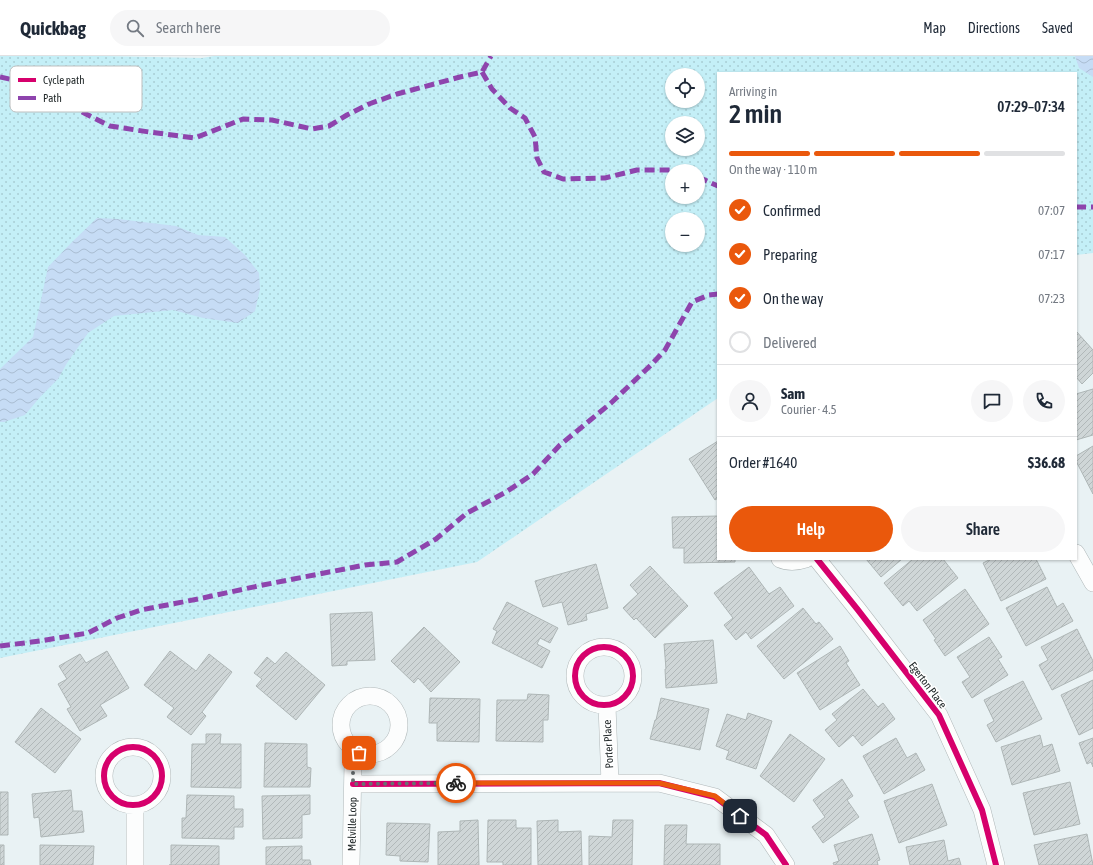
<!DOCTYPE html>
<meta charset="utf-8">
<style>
:root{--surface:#fff;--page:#f6f6f7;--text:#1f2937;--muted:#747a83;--line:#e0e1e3;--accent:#ea580c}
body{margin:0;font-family:"Asap Condensed",sans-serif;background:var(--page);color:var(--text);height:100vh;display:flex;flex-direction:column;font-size:15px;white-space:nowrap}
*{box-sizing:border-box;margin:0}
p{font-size:13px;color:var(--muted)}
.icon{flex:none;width:22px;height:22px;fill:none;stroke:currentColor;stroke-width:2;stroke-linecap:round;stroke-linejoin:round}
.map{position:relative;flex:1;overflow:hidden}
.drawer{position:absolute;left:717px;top:16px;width:360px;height:488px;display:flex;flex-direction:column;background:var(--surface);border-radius:0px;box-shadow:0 1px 3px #0004}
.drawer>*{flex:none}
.tools{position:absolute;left:665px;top:12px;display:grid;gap:8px}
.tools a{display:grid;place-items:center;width:40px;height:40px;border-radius:50%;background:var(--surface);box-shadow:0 1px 3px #0004;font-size:20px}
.pin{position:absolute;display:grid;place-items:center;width:34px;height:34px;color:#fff;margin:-17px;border-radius:8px;box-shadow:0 2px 6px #0006}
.courier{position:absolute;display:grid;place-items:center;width:40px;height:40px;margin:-20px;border:3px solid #ea580c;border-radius:50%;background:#fff;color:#222;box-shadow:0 1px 5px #0007}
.summary em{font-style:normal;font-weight:600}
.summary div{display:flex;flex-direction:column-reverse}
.summary{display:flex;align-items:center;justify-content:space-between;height:68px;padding:0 12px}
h1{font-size:26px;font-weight:600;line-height:30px}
.bar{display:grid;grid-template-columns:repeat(4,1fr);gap:6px 4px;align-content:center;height:48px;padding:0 12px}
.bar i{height:5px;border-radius:3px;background:var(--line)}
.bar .on{background:var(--accent)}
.bar p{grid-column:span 4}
.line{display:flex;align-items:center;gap:10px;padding:0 12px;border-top:1px solid var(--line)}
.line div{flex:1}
.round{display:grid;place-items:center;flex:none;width:42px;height:42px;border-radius:21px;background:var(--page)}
ol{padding:0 12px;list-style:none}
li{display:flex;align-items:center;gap:12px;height:44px}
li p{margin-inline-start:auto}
li .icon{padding:4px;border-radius:50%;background:var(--accent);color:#fff;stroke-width:4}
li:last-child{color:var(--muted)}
li i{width:22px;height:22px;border:2px solid var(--line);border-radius:50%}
.primary-button{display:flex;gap:8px;margin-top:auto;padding:8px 12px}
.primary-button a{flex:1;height:46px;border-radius:24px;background:var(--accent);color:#fff;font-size:16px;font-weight:600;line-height:46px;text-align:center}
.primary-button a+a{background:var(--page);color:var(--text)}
header{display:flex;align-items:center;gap:24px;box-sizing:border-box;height:56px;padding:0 20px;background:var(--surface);border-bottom:1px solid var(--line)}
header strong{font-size:19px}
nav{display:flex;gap:22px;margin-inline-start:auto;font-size:14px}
.search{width:280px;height:36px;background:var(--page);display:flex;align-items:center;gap:10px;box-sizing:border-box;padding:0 14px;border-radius:22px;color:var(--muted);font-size:15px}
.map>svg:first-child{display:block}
.grass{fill:url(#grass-dots);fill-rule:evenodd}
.water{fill:url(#water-waves)}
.building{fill:url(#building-hatch);stroke:#aeb6b6}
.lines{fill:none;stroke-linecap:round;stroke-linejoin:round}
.minor-casing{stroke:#b0b8b9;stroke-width:18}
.minor{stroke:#fcfdfd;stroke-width:17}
.quiet{stroke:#8e44ad;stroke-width:5;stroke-dasharray:10 5;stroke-linecap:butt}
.cycleway-casing{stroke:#fff;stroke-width:8}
.cycleway{stroke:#d6006c;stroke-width:6}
.done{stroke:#686f71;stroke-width:4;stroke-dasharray:0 7.2}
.route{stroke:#ea580c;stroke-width:5}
.labels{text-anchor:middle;stroke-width:3;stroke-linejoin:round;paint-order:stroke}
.street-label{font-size:11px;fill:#22292a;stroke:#fff}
.key{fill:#fff;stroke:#bdbfbf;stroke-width:1}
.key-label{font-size:11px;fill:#22292a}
</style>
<header>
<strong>Quickbag</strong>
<div class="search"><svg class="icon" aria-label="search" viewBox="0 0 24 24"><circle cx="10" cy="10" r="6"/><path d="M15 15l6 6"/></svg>Search here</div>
<nav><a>Map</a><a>Directions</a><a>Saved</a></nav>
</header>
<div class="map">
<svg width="1093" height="809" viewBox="0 0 1093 809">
<defs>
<pattern id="grass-dots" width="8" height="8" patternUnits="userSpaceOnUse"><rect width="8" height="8" fill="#c4eff7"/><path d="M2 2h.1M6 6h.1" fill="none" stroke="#a8cdd4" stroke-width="1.8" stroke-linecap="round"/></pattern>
<pattern id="water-waves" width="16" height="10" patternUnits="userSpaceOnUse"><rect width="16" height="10" fill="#c6dcf5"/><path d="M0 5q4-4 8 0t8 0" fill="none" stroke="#aabdd2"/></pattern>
<pattern id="building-hatch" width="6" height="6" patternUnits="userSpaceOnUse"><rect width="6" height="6" fill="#cfd6d7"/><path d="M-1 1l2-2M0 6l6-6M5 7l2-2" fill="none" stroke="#b1b8b9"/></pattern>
</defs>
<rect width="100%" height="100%" fill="#e9f2f4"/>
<path class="grass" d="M0,0H103L202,2L214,0H1093V197L1076,199V17H718V342L477,506L0,602ZM672,19H698V45H672ZM672,67H698V93H672ZM672,115H698V141H672ZM672,163H698V189H672Z"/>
<path class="water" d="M1075,0H1093V21L1079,12Z
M97,162L118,163L176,170L198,179L225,181L245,199L259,217L260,233L255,255L238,267L203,262L173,254L114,260L88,277L67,307L58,323L40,341L25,359L4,366H0V313L33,281L48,211L72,186Z"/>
<path class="building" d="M1076,275L1093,294V317L1082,328L1076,321Z
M1093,333V379L1076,384V338Z
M718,385V442L715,444L689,403Z
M1093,390V438L1076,405V400Z
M718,460V503H735V506L684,507V492H673L672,461Z
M866,503H902L881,521Z
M913,503H943L958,522L917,555L909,545L903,550L884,527Z
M991,503H1036L1046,523L1001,545L983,507Z
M596,508L608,552L586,558L587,564L568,569L562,546L543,551L535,525Z
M650,510L688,550L655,582L636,562L634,564L623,552L638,538L630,529Z
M749,511L769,538L780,531L794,550L751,583L746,576L736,584L724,569L733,562L714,537Z
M1047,531L1057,551L1063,547L1073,565L1026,590L1006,552Z
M965,533L989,568L945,600L934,584L936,583L923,564Z
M507,546L558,572L550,587L540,582L537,588L550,595L542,612L492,587L497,575L493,573Z
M803,552L816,568L819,566L833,583L784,623L757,590Z
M372,556L375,604L347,605V609L332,610L330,558Z
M424,571L460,606L431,636L418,622L414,627L391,605Z
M1077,573L1093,605V614L1052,634L1039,609L1048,604L1041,591Z
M989,581L1002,601L998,603L1008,619L972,642L962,626L970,621L957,601Z
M713,584L717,627L666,632L665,613H666L664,588Z
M840,590L849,605L846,607L860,629L820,654L797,617Z
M107,595L129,632L100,649L107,660L80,675L67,653L71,651L58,628L67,623L59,610L80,598L86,607Z
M170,595L196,615L209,598L232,616L202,656L206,660L191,679L167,661L174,652L144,629Z
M286,596L325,629L296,664L256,630L262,623L254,617L267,601L275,608Z
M1093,624V672L1079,679L1061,639Z
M1023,625L1042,663L996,686L987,669L994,665L984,644Z
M863,633L878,651L883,647L895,663L862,690L853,679L839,691L825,674L837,664L832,658Z
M528,638L549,639L548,664H543V686L496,685L497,644H527Z
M430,642L480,643L479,686L437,685V667H429Z
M661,642L709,653L700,694L650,683L655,664H656Z
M41,652L81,683L55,717L15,686Z
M748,657L772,665L756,713L726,703L729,695L716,690L727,658L746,664Z
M206,678H221L220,688H241V732L191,731L192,688H206Z
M790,678L825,703L794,746L760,720Z
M1040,679L1043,691L1052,688L1060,715L1012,729L1001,691Z
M896,682L907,702L916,697L925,714L884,738L863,700Z
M1093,682V711L1091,706L1087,708L1079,687Z
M265,687L307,688V711L311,712L310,731H264Z
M842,723L853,740L847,744L859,761L823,787L812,771L825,761L813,744Z
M1070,726L1080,768L1034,779L1023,737Z
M932,728L947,769L899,787L884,745Z
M71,734L73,755H82L84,776L41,781L39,761L34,762L32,738Z
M0,736H8V779H0Z
M187,739L234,740V753H243V771H234V783L182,782V762H186Z
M310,739V758L302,759V782L263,783L262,740Z
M478,764L479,809H438V776L460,775V765Z
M488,764H516V772H531V809H503V806H487Z
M558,764V776L581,775L582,809H538L537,765Z
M613,764H633L632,809H589V780L612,781Z
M387,767L430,768L428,806L400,805V800L386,799Z
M665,769H687L686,788H720V809H664Z
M872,778L880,804L877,805L878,809H834L833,807L839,805L834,789Z
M1087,778L1093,809H1039L1034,789Z
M944,784L948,805L959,802L961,809H910L906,791Z
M0,789H4V809H0Z
M40,789L94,790L93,809H40Z
M171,789L219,790V809H169H171Z
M302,790V804H310L311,809H266V791Z"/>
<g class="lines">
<g class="minor-casing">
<path id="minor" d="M1076,497L1093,527
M780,503C789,507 797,506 806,503
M817,503L858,554L939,659L982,754L996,809
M575 620a29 29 0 1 1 58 0a29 29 0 1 1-58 0Z
M341 669a29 29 0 1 1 58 0a29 29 0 1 1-58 0Z
M607,650L610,727
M104 720a29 29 0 1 1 58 0a29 29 0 1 1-58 0Z
M353,728L659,727L715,741L766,779L786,809
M135,809V749
M351,809L353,707L359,697"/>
</g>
<use href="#minor" class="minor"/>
<path class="quiet" d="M482,16L492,33L510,52L525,62L535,81L537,102L544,116L563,123L605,122L637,114H673L679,115
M0,21L28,27L59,42L86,58L110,70L149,76L195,82L243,63L272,64L312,73L329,70L347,59L369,48L397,38L460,21L482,16L491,0
M698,121L718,130
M1076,151H1093
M0,590L40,585L88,577L117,562L141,554L198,543L258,530L365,509L397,506L436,483L467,457L506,436L533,418L560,389L611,347L651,309L665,294L692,246L709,239L718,238"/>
<g class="cycleway-casing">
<path id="cycleway" d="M817,503L858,554L939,659L982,754L996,809
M575 620a29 29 0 1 1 58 0a29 29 0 1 1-58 0Z
M104 720a29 29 0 1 1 58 0a29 29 0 1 1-58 0Z
M353,728L659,727L715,741L766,779L786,809"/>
</g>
<use href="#cycleway" class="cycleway"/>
</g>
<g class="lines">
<path class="done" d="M359,697L353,707V728L456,727"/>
<path class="route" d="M456,727H659L715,740L740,760"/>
</g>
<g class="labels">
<g class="street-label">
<text transform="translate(928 629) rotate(53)" y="4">Egerton Place</text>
<text transform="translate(608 688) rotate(-93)" y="4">Porter Place</text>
<text transform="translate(352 768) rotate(-89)" y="4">Melville Loop</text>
</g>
</g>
<rect x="10" y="10" width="132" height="46" rx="6" class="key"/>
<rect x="18" y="22" width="18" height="4" fill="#d6006c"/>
<rect x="18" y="40" width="18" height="4" fill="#8e44ad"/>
<g class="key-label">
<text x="43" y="28">Cycle path</text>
<text x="43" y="46">Path</text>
</g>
</svg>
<div class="tools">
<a><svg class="icon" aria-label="locate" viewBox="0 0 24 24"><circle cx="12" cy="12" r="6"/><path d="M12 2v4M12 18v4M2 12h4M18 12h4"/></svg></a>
<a><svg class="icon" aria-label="layers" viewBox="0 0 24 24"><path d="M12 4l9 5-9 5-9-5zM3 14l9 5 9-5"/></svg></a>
<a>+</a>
<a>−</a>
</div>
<div class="pin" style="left:359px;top:697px;background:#ea580c"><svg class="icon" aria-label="bag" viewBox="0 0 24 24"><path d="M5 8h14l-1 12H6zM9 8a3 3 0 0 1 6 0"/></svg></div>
<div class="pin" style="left:740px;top:760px;background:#1f2937"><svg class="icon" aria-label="home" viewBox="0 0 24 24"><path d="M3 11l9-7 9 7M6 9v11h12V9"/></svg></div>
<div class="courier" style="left:456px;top:727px"><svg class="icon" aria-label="bike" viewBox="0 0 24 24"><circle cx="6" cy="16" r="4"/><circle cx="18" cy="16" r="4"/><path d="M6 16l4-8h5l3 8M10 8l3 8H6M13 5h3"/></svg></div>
<section class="drawer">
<div class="summary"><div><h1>2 min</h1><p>Arriving in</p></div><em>07:29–07:34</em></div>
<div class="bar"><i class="on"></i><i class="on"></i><i class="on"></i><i></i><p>On the way · 110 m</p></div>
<ol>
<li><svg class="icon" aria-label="check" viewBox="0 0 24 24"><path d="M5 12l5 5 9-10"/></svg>Confirmed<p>07:07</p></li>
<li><svg class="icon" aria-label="check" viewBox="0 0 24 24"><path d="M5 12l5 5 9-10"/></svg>Preparing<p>07:17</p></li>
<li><svg class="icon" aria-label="check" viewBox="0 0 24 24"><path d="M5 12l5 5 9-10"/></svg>On the way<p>07:23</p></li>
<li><i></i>Delivered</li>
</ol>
<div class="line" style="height:72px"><a class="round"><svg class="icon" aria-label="person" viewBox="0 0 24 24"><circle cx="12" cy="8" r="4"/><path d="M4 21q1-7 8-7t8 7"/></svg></a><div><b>Sam</b><p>Courier · 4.5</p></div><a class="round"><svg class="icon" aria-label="chat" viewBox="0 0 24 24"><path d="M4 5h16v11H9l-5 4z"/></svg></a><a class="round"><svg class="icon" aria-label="phone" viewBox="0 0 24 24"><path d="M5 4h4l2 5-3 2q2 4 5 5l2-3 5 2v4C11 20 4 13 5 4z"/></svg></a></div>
<div class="line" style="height:52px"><div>Order #1640</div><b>$36.68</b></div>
<div class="primary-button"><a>Help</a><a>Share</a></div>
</section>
</div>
